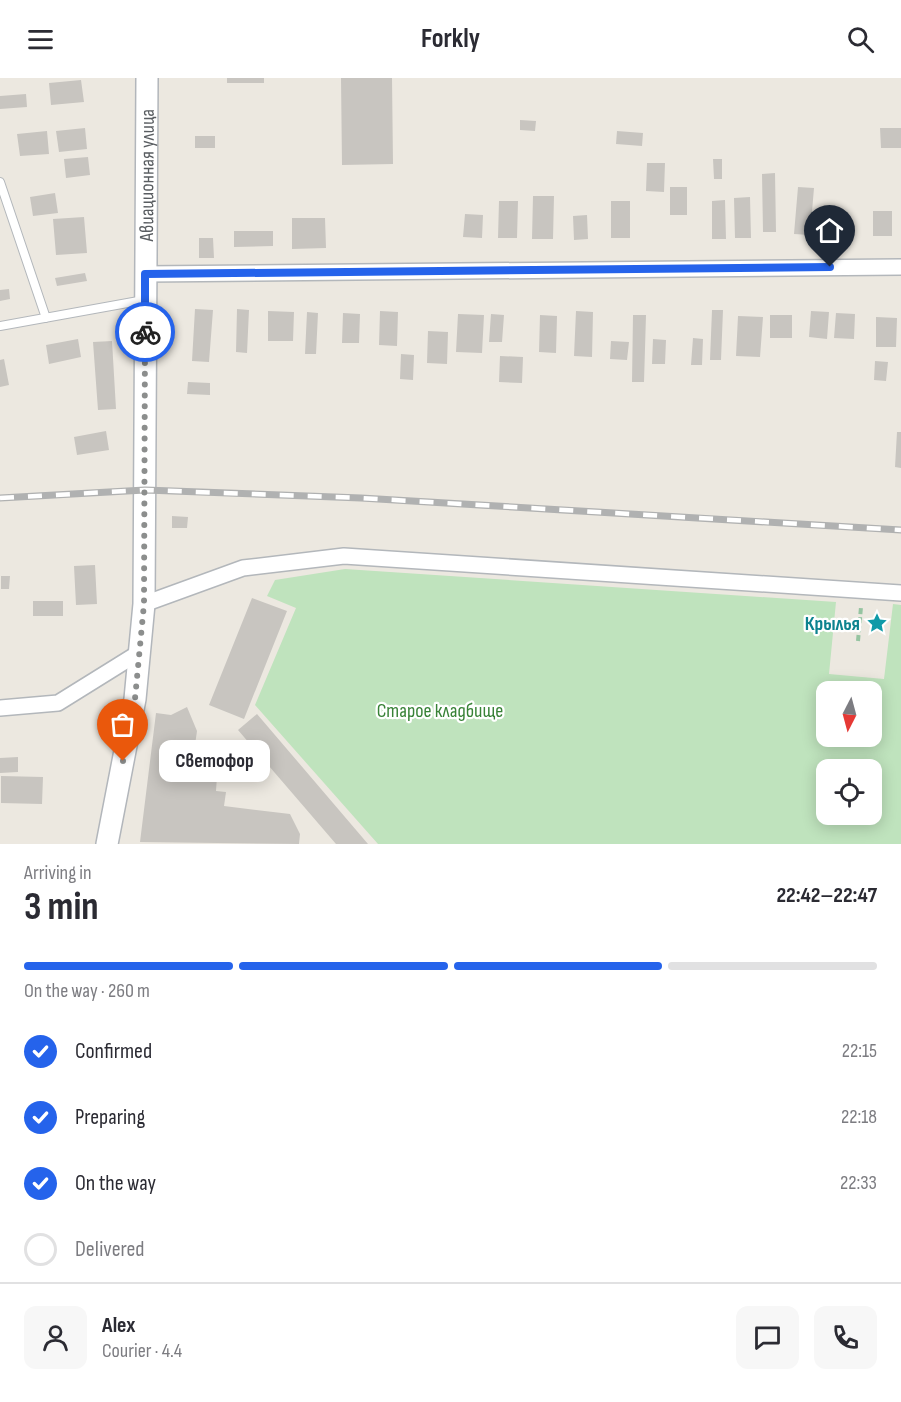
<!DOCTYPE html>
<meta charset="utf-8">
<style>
:root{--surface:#fff;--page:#f7f7f7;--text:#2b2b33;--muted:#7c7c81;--line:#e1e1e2;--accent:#2563eb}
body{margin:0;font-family:"Sofia Sans Condensed",sans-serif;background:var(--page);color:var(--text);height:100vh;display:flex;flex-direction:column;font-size:22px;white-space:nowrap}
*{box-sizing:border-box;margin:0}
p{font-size:20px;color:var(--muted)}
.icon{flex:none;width:33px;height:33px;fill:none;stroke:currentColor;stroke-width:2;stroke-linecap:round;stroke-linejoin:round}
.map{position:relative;height:766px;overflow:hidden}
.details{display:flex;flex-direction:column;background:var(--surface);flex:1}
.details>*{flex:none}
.needle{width:39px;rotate:186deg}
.buttons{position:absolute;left:816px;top:603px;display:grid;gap:12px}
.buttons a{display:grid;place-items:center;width:66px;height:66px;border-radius:12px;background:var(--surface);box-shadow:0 3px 15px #0003;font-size:30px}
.pin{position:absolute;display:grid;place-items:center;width:51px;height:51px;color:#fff;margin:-62px -26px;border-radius:50% 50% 50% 0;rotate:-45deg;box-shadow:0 0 6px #0007}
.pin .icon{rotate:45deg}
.courier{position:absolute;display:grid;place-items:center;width:60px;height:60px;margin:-30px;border:4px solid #2563eb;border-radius:50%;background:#fff;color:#222;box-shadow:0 2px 8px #0007}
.bubble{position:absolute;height:42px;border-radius:12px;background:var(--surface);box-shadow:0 3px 15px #0003;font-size:20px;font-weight:700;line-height:42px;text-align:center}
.overview em{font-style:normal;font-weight:700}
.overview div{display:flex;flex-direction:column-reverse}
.overview{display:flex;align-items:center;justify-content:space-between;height:102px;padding:0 24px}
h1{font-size:39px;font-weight:700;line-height:45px}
.bar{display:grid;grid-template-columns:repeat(4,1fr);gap:9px 6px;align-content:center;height:72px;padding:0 24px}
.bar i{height:8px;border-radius:4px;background:var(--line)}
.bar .selected{background:var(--accent)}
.bar p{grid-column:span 4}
.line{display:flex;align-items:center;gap:15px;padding:0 24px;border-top:2px solid var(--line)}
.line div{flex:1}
.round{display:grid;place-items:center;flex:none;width:63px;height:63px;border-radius:12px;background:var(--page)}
ol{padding:0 24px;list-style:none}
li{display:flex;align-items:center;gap:18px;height:66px}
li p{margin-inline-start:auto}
li .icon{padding:6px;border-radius:50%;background:var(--accent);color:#fff;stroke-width:4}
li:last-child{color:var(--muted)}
li i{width:33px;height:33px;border:3px solid var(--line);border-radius:50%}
header{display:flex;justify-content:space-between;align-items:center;height:78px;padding:0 24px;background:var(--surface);font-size:27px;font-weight:700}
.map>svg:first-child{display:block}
.green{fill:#bfe3bd;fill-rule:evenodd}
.building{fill:#c8c5c0}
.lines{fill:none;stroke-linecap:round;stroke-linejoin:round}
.lane-casing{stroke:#b3b7bb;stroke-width:10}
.street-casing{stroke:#b3b7bb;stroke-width:18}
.secondary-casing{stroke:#b2b6bb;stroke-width:24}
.path{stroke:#96c4a1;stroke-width:4;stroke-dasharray:6 3;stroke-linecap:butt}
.lane{stroke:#fff;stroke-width:8}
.street{stroke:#fff;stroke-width:15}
.secondary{stroke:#fff;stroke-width:21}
.rail-casing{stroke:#b0b1b1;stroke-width:7}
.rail{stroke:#fff;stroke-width:4.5;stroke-dasharray:14;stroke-linecap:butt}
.done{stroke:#8c8e8d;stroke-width:6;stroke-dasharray:0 10.8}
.route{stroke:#2563eb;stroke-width:8}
.labels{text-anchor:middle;stroke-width:4.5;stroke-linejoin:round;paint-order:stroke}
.street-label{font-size:20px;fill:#595d61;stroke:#fff}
.culture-label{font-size:20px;font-weight:bold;fill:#0d838f;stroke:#fff;text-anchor:end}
.park-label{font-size:20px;fill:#388237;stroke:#fff}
</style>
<header><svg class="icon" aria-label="menu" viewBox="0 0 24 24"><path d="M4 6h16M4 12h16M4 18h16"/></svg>Forkly<svg class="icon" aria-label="search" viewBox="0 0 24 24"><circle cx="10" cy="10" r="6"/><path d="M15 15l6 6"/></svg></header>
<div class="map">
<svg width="901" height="766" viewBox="0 0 901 766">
<rect width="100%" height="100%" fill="#ece8e0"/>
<path class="green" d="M345,491L836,524L829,596L884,601L893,526L901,527V766H378L255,627L296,530L267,518L275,502ZM826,614H872V658H826ZM826,692H872V736H826Z"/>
<path class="building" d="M227,0H264V5H227Z
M341,0H392L393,86L342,87Z
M81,2L84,24L51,27L49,5Z
M26,16L27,29L0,31V18Z
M520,42L536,43L535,53L520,52Z
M85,50L87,71L59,74L56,53Z
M880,50H901V70H881Z
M47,53L49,76L20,78L17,56Z
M617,53L643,55L642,68L616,66Z
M195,58H215V70H195Z
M88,79L90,97L66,100L64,81Z
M713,81H722V101H714Z
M647,85H665L664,114L646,113Z
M775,95L776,154H763L762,96Z
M670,109H687V137H670Z
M798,109L814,110L810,157L794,156Z
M55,115L58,135L33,138L30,119Z
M533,118H554L553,161H532Z
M750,119L751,160H735L734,120Z
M725,122L726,161H712V123Z
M499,123H518L517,160H498Z
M611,123H630V160H611Z
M828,133H844L843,158L827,157Z
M873,133H892V158H873Z
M465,136L483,137L482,160L463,159Z
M587,137L588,161L574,162L573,138Z
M84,139L87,175L56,177L53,141Z
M292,140H325L326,170L292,171Z
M234,153H273V168L234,169Z
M199,160H213L214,180H199Z
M85,195L87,203L57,208L55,200Z
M9,211L10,221L0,223V212Z
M195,231L213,232L209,284L192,283Z
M237,231L249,232L247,275L236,274Z
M712,232H723L721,282H710Z
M268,233L294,234L293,263H268Z
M380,233L398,234L397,268L379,267Z
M576,233L593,234L592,279L574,278Z
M811,233L829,234L827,261L809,259Z
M307,234L318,235L316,276H305Z
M343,235L360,236L359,265H342Z
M836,235L855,236L854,261L834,260Z
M458,236L484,237L482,275L456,274Z
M491,236L504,237L502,264H489Z
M540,237L557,238L556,275L539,274Z
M633,237H646L644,304H632Z
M770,237H792V260H770Z
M738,238L763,239L760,279L736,278Z
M876,239L897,240L896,269H876Z
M428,253L448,254L447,286L427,285Z
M693,260L703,261L702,287H691Z
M78,261L81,279L49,286L46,267Z
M653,261L666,262L665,286H652Z
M112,263L116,331L98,332L93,264Z
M611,263L629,264L627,282L610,281Z
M401,276L414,277L413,302L400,301Z
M500,278L523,279L522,305L499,304Z
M4,281L9,307L0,309V282Z
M875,283L888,284L886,303L874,302Z
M188,304L210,305V317L187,316Z
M106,353L109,372L77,377L74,359Z
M897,354H901V390L895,389Z
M172,438L188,439L187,450H172Z
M95,487L97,526L76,527L74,488Z
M1,498H10L9,511H1Z
M252,520L287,533L244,641L209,627Z
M33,523H63V538H33Z
M187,629L197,653L191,695L217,698L216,713L226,714L224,728L290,736L300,756L299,766L140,764L156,635L171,637Z
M257,636L368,766H336L238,652Z
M18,679V694L0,695V680Z
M1,698L43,699L42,726L1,725Z"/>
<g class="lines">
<g class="lane-casing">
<path id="lane" d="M0,104L46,240
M0,248L144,222"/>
</g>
<g class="street-casing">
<path id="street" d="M145,196L901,189
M144,526L243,490L344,478L901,515
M0,630L58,625L140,574"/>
</g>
<g class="secondary-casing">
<g id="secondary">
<path id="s1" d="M107,766L135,621L144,526L147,0"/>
</g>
</g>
<path class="path" d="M858,563L861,529"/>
<use href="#lane" class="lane"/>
<use href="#street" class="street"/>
<use href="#secondary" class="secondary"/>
<g class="rail-casing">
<path id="rail" d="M0,420L145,412L361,420L901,452"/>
</g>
<use href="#rail" class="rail"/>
</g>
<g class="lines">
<path class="done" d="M123,683L135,621L144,526L145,254"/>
<path class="route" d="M145,254V196L830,189"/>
</g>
<defs>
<g id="sight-bare" transform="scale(1.62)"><path d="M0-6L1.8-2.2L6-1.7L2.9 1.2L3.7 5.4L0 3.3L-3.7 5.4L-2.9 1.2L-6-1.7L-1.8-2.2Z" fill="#0f9aa8" stroke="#fff" stroke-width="2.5" paint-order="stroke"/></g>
</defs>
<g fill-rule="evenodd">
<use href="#sight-bare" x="877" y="545"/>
</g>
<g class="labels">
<g class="street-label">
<text dy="7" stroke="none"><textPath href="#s1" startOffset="672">Авиационная улица</textPath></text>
</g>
<g class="culture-label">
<text x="860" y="552">Крылья</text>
</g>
<g class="park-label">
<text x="440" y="639">Старое кладбище</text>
</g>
</g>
</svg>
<div class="buttons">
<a><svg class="needle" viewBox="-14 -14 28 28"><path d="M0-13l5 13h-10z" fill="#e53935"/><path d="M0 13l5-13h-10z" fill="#7c7c81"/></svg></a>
<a><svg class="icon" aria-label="locate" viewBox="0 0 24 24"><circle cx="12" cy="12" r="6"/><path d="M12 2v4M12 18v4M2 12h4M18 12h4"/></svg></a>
</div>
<div class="pin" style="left:123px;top:683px;background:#ea580c"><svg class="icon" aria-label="bag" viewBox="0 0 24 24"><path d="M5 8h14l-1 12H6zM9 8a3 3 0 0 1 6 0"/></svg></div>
<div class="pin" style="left:830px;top:189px;background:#1f2937"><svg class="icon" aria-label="home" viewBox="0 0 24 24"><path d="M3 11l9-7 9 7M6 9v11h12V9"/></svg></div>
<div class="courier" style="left:145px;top:254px"><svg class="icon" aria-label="bike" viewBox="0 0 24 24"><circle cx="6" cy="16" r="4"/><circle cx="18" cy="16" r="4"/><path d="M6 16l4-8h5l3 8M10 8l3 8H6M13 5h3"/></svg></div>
<div class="bubble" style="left:159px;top:662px;width:111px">Светофор</div>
</div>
<section class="details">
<div class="overview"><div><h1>3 min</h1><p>Arriving in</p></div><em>22:42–22:47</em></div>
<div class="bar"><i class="selected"></i><i class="selected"></i><i class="selected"></i><i></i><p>On the way · 260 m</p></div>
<ol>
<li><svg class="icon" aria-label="check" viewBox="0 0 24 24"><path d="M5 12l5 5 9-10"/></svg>Confirmed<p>22:15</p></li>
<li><svg class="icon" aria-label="check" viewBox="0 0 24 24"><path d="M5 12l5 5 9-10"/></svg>Preparing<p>22:18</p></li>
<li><svg class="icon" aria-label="check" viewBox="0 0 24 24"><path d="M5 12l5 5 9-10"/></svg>On the way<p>22:33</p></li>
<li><i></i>Delivered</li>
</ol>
<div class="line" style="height:108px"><a class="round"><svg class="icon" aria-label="person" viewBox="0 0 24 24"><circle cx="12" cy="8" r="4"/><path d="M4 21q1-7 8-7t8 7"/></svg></a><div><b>Alex</b><p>Courier · 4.4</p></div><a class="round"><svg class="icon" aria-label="chat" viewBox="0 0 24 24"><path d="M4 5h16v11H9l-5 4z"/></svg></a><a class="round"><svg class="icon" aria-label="phone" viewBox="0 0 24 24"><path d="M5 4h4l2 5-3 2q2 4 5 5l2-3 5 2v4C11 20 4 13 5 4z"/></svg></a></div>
</section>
